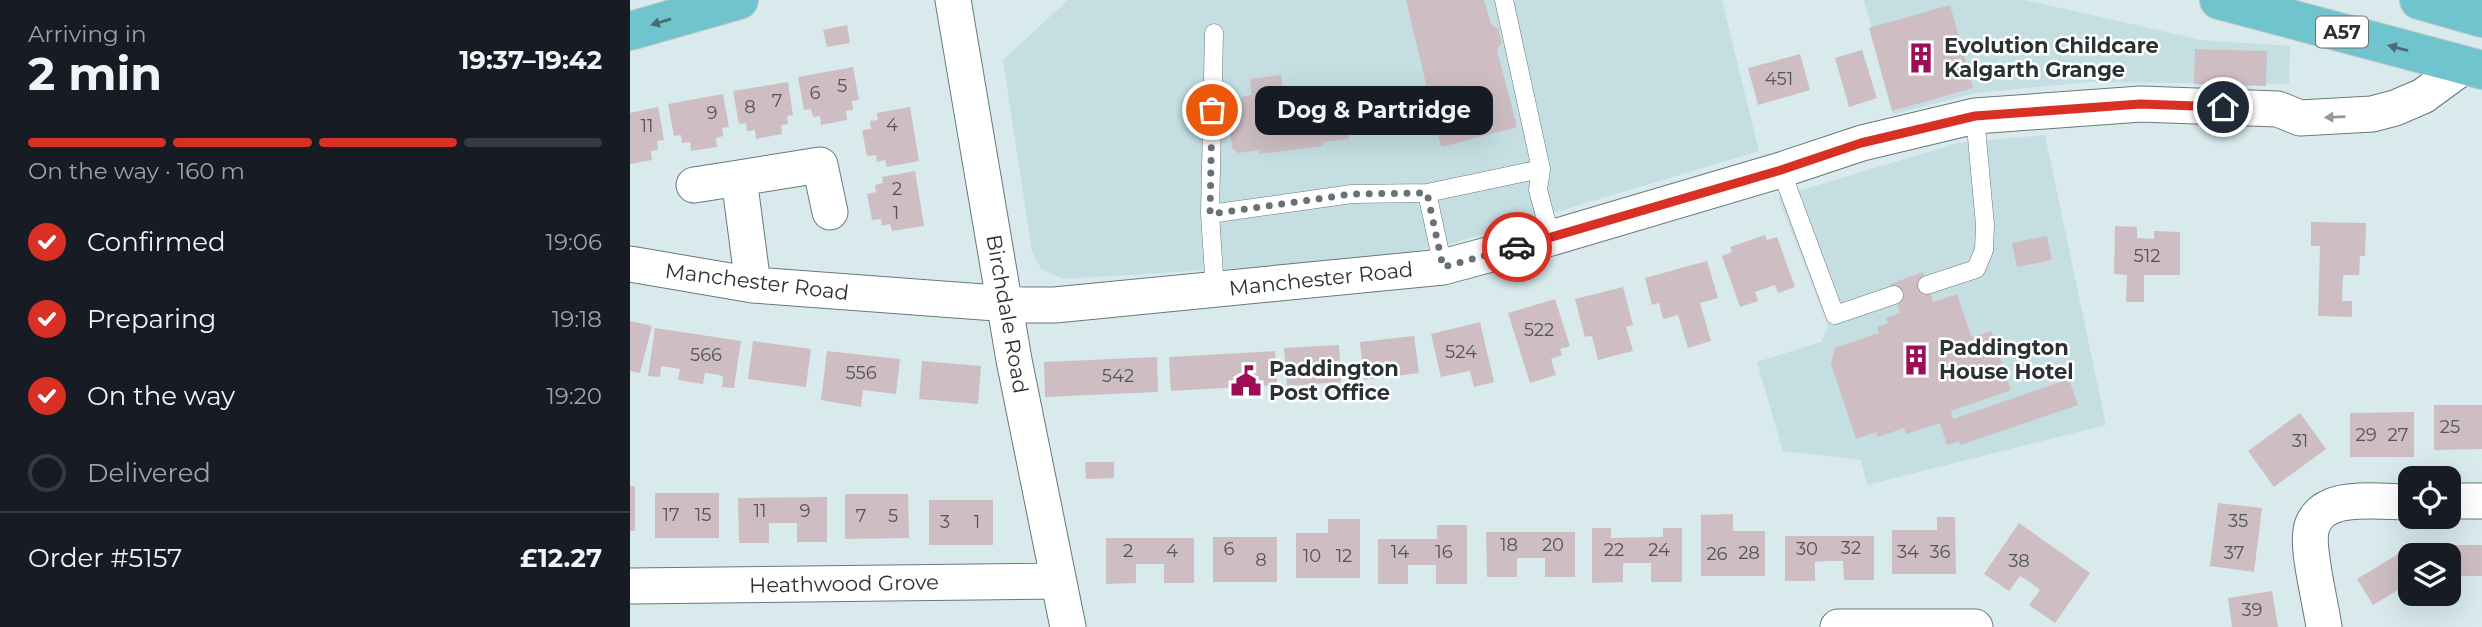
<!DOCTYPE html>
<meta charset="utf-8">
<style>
:root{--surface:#171b24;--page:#20242c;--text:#f1f3f6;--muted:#9ea1a6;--line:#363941;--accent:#d93025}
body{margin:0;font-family:Montserrat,sans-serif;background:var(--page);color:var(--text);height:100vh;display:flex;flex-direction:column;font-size:26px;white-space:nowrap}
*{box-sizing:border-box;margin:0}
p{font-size:23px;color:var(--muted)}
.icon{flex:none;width:38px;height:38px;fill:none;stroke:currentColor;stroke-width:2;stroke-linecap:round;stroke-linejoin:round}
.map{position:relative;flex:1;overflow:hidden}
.side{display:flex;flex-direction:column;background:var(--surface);width:630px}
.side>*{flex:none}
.buttons{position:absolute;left:1768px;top:466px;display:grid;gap:14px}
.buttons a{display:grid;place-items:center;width:63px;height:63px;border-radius:14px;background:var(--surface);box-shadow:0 7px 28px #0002;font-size:35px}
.pin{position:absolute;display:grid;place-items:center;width:60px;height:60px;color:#fff;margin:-30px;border:4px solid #fff;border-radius:50%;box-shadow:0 2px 7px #0007}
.courier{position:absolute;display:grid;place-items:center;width:70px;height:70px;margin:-35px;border:5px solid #d93025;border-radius:50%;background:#fff;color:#222;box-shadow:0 2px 9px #0007}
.bubble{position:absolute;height:49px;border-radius:14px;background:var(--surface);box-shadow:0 7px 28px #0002;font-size:23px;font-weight:700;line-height:49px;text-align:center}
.head em{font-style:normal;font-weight:700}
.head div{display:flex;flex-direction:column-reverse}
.head{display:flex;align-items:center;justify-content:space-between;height:119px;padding:0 28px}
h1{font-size:46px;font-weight:700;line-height:52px}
.bar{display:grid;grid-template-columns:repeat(4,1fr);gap:10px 7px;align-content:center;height:84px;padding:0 28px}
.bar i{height:9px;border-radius:5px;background:var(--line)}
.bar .current{background:var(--accent)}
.bar p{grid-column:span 4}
.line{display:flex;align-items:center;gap:18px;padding:0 28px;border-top:2px solid var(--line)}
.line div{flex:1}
ol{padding:0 28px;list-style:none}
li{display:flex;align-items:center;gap:21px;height:77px}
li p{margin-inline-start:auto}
li .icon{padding:7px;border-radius:50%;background:var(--accent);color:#fff;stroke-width:4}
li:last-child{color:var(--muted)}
li i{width:38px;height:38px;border:4px solid var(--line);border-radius:50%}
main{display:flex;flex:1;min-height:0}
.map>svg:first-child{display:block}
.built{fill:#c4dee2}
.building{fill:#cebec3}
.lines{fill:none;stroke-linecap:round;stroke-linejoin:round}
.lane-casing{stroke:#69787b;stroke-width:19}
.street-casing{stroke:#69787b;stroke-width:37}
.primary-casing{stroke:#c4c6c6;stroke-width:40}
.lane{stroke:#fff;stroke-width:18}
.street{stroke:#fff;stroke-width:35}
.primary{stroke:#70c4cd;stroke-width:38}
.oneway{fill:#476c71}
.oneway2{fill:#959899}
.done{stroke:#687274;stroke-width:7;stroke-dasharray:0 12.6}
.route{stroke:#d93025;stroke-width:9}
.labels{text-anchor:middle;stroke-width:5;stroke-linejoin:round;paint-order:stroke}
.number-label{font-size:18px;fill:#545557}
.shield{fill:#fff;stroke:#6b7070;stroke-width:2}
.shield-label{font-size:19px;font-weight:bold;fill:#2b3233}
.poi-label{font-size:21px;font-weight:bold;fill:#2b3233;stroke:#fff;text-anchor:start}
.street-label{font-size:21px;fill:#2b3233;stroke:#fff}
</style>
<main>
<section class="side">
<div class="head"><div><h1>2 min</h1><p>Arriving in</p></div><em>19:37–19:42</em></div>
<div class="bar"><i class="current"></i><i class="current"></i><i class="current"></i><i></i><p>On the way · 160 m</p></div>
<ol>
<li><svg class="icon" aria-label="check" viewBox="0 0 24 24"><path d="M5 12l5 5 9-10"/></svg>Confirmed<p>19:06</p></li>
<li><svg class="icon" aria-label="check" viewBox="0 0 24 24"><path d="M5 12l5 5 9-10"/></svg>Preparing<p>19:18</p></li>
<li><svg class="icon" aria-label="check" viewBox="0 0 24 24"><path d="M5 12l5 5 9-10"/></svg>On the way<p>19:20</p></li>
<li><i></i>Delivered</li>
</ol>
<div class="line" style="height:91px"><div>Order #5157</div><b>£12.27</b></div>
</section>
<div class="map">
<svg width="1852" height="627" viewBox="0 0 1852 627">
<rect width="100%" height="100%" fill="#d8eaec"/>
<path class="built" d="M438,0H1092L1129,151L816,245L737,260L434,279L412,270L402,252L373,60Z
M1234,0H1395L1571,40L1660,46L1659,84L1460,82L1345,93L1264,114Z
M1415,135L1476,425L1237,485L1231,460L1153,451L1127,362L1191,342L1198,326L1148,197L1328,143Z"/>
<path class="building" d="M776,0H854L861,24L868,29L872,43L867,50L887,127L811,147Z
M1320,5L1343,88L1262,111L1239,28Z
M217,25L220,43L197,47L193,30Z
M1565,49L1637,51L1636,86L1564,84Z
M1232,50L1247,98L1219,107L1205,58Z
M1170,54L1180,90L1128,105L1118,68Z
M223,67L229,100L222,101L223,110L216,111L217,120L191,125L190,116L183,117L181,109L174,110L168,77Z
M651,75L654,97L713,89L719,139L693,142V146L629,154V150L608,153L602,148L597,106L612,104L611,97L622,95L620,79Z
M158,82L163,115L157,116L158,124L151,125L152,134L126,139L125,130L117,131L116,123L109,124L103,91Z
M93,94L99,127L92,128L93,136L86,138L87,147L61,151L60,142L52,143L51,135L44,136L38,104Z
M28,107L34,140L27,141L28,150L21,151L22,160L0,164V113Z
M280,107L289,161L257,167L255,160L247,162L246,155L237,156L232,130L241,129L240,121L248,120L247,113Z
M285,171L294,226L262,231L260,224L252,226L251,219L242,220L237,194L246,192L245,185L253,183L252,177Z
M1681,222L1736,223L1735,256H1730L1729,275H1713L1712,301H1722V317L1688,316L1690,246H1681Z
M1485,226L1507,227V238L1524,239V231L1550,232V275H1514V302H1496L1497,275L1484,274Z
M1135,235L1137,240L1147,237L1165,287L1148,293L1145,285L1125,292L1128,301L1110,307L1092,256L1102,252L1100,247Z
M1417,236L1422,260L1387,267L1382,243Z
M1077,261L1088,298L1070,303L1081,341L1058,348L1048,315L1033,319L1029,303L1022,305L1015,278Z
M1293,272L1303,302L1327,294L1342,338L1361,331L1381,390L1321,411L1323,419L1439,379L1448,405L1330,445L1329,441L1317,445L1310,423L1276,434L1274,428L1248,437L1246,432L1226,439L1201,364L1205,348L1249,333L1247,327L1258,323L1256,318L1270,313L1260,284Z
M993,287L1003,325L996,327L1003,351L968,360L962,336L955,337L945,299Z
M925,299L940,346L930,349L932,355L921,359L926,375L900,383L878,313Z
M0,321L22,326L10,373L0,371Z
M850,322L864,382L844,387L840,371L811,377L801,334Z
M25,328L111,341L104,388L92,387L93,376L84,374L75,373L73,384L48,380L50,369L31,366L30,377L18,376Z
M784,336L789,373L734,380L730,342Z
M123,341L181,349L176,387L118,379Z
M709,345L711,382L657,386L654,348Z
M197,351L270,359L266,394L233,390L231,407L191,400Z
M645,351L647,385L541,391L539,357Z
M527,357L528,392L415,397L414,362Z
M292,361L351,366L348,404L289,399Z
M1804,405H1852V449L1804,450Z
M1784,412V457H1720V413Z
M1670,413L1696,449L1644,487L1618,451Z
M455,462H484V478L456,479Z
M0,486H5V531H0Z
M25,493H89V538H25Z
M215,494H278L279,538L215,539Z
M197,497V542H167V523H139V543H109L108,498Z
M299,500H363V545H299Z
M1588,503L1632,508L1624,572L1580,566Z
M1103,514V531H1135V576H1071V515Z
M1307,517H1325L1326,574H1262V530H1307Z
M698,519H730V578H666V533H698Z
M1389,523L1460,573L1425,623L1399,605L1410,590L1400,582L1390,576L1379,591L1354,574Z
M807,525H837V584H806V565H778V584H748V539H807Z
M962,528H981V538L1033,537V528H1052V582H1021V563H993V582L962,583Z
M856,532H945V577H915V558H887V577H857Z
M1155,536H1244V580H1214L1213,561H1199L1185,562V581H1155Z
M583,537H647V582H583Z
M476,538H564V583H534V564H506V583L476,584Z
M1783,545L1789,555H1780V583L1743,605L1727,579Z
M1820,545H1852V576H1820Z
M1642,591L1648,627H1602L1598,598Z"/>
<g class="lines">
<g class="lane-casing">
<path id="lane" d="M874,0L911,169
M1151,170L1205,315L1264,295
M797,193L813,267
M580,214L584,33
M1297,285L1346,269L1354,250L1355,225L1345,116
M585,290L580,214L722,194L797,193L911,169L908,190L921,238"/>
</g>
<g class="street-casing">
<path id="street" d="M323,0L384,360L438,627
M109,178L190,165L200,212
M64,185L109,178L123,285
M0,264L123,285L393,305H425L813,267L921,238L1151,170L1232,143L1345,116L1511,104L1648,109L1670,118L1742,114L1765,108L1793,96L1834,66
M1818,501H1852
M0,586L428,581
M1208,627H1345
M1694,627C1691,605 1677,550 1681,531C1682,521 1690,511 1700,507C1718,497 1759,502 1780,502"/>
</g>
<g class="primary-casing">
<path id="primary" d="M1589,0L1852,70
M1789,0L1852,18
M0,31L109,0"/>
</g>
<use href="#lane" class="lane"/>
<use href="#street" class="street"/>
<use href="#primary" class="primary"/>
</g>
<defs><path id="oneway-solid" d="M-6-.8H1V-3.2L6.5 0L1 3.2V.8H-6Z" transform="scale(1.75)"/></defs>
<g class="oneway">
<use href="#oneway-solid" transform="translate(31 22) rotate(163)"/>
<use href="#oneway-solid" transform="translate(1768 48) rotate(-165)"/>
</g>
<use class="oneway2" href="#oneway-solid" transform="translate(1705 117) rotate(178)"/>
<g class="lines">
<path class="done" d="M582,110L580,214L722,194L797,193L813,267L887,247"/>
<path class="route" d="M887,247L1151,170L1231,143L1345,116L1511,104L1593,107"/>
</g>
<defs>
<g id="building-bare" transform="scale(2.415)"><path d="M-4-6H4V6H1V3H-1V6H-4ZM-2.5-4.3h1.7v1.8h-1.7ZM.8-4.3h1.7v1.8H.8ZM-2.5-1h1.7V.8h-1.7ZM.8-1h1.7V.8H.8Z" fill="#9e0d58" stroke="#fff" stroke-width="2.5" paint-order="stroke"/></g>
<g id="civic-bare" transform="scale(2.415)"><path d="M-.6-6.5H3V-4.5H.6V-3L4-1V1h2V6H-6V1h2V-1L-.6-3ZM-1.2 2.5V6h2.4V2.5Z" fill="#9e0d58" stroke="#fff" stroke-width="2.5" paint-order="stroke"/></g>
</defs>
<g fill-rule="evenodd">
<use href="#building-bare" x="1291" y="58"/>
<use href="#building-bare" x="1286" y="360"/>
<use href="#civic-bare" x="616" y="381"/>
</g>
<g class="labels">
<g class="number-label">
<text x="1149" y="85">451</text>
<text x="212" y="92">5</text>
<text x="185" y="99">6</text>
<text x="147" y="107">7</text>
<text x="120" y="113">8</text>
<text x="82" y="119">9</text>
<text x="262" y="131">4</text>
<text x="17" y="132">11</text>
<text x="267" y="195">2</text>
<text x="266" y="219">1</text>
<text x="1517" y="262">512</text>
<text x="909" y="336">522</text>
<text x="831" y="358">524</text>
<text x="76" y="361">566</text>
<text x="231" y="379">556</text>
<text x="488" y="382">542</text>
<text x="1820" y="433">25</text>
<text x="1736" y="441">29</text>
<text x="1768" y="441">27</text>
<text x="1670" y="447">31</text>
<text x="130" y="517">11</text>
<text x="175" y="517">9</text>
<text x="41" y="521">17</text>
<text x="73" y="521">15</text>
<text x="231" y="522">7</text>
<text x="263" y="522">5</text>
<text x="1608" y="527">35</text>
<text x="315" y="528">3</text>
<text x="347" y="528">1</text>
<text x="879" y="551">18</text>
<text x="923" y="551">20</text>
<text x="1221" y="554">32</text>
<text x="599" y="555">6</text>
<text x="1177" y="555">30</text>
<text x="984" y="556">22</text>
<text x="1029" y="556">24</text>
<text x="498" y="557">2</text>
<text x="542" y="557">4</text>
<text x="770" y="558">14</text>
<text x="814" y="558">16</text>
<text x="1278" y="558">34</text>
<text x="1310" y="558">36</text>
<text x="1119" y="559">28</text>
<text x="1604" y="559">37</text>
<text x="1087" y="560">26</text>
<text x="682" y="562">10</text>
<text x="714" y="562">12</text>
<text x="631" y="566">8</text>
<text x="1389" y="567">38</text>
<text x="1622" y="616">39</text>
</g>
<rect class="shield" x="1686" y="16.5" width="52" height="31" rx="5"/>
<g class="shield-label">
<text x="1712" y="39">A57</text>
</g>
<g class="poi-label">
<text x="1314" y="53">Evolution Childcare<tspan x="1314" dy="24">Kalgarth Grange</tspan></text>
<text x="1309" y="355">Paddington<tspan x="1309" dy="24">House Hotel</tspan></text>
<text x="639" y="376">Paddington<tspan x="639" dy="24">Post Office</tspan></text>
</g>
<g class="street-label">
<text transform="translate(691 279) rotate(-6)" y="7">Manchester Road</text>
<text transform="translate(127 282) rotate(7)" y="7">Manchester Road</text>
<text transform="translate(377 314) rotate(80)" y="7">Birchdale Road</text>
<text transform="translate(214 584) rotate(-1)" y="7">Heathwood Grove</text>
</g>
</g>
</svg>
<div class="buttons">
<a><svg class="icon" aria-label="locate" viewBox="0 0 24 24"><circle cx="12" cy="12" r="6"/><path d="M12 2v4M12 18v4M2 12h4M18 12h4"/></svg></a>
<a><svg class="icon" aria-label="layers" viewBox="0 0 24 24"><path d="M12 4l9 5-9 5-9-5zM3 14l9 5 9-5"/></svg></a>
</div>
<div class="pin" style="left:582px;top:110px;background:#ea580c"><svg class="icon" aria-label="bag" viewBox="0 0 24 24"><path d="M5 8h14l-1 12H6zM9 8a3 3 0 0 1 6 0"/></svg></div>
<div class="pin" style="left:1593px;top:107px;background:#1f2937"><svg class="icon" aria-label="home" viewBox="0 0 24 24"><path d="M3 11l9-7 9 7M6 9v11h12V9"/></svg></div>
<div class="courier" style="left:887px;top:247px"><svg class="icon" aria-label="car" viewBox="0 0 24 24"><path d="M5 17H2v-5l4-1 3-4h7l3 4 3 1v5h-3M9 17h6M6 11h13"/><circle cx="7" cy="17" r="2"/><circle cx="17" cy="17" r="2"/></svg></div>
<div class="bubble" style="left:625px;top:86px;width:238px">Dog &amp; Partridge</div>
</div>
</main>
